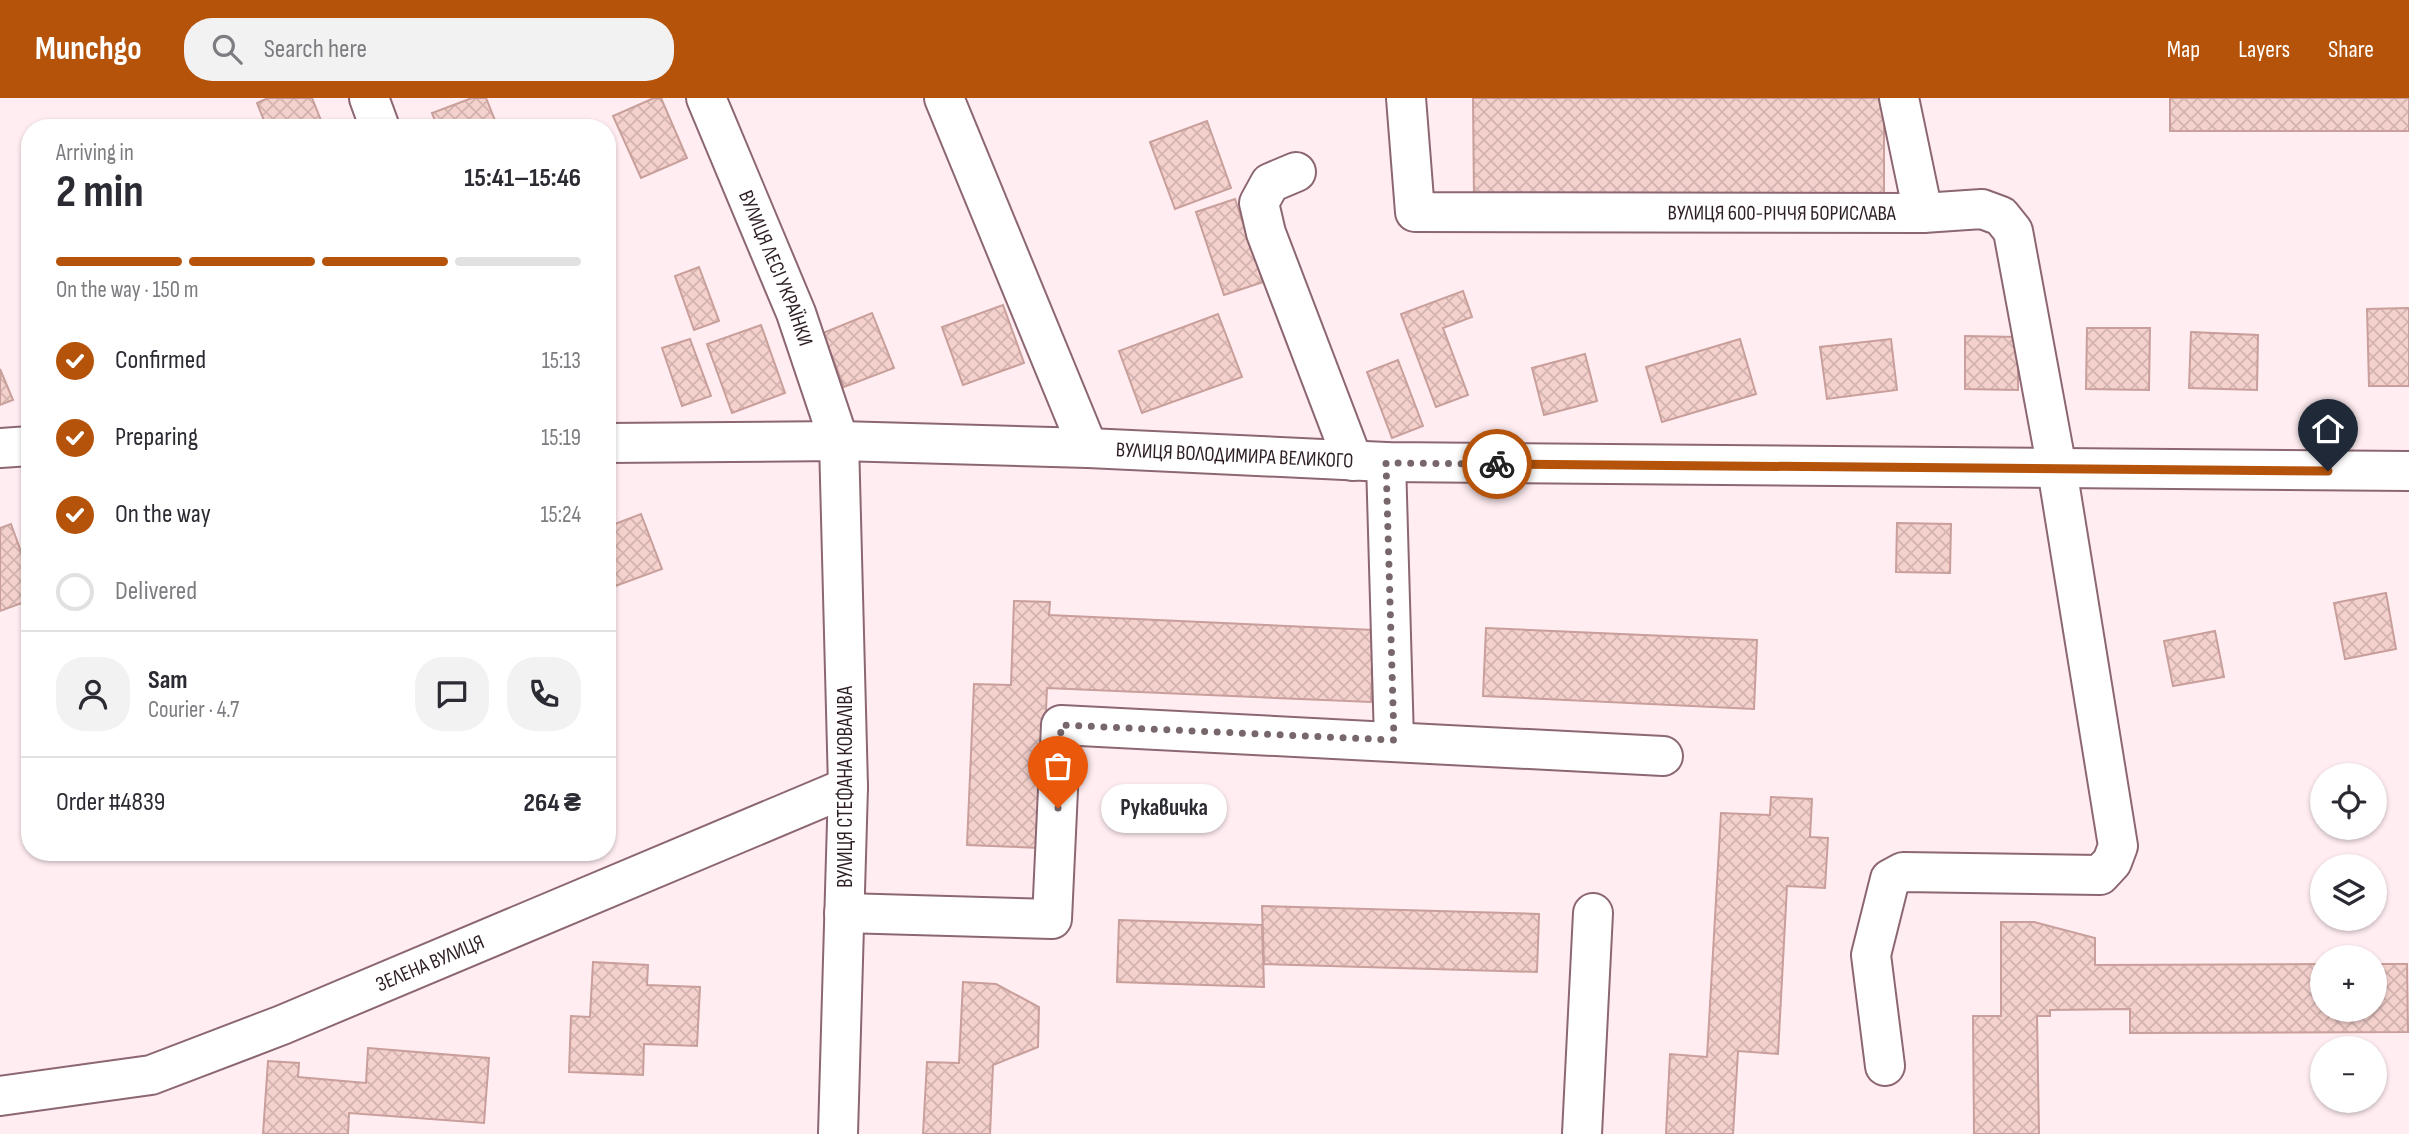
<!DOCTYPE html>
<meta charset="utf-8">
<style>
:root{--surface:#fff;--page:#f2f2f3;--text:#2b2b33;--muted:#7c7c81;--line:#e1e1e2;--accent:#b45309}
body{margin:0;font-family:"Sofia Sans Condensed",sans-serif;background:var(--page);color:var(--text);height:100vh;display:flex;flex-direction:column;font-size:26px;white-space:nowrap}
*{box-sizing:border-box;margin:0}
p{font-size:23px;color:var(--muted)}
.icon{flex:none;width:38px;height:38px;fill:none;stroke:currentColor;stroke-width:2;stroke-linecap:round;stroke-linejoin:round}
.map{position:relative;flex:1;overflow:hidden}
.side{position:absolute;left:21px;top:21px;width:595px;height:742px;display:flex;flex-direction:column;background:var(--surface);border-radius:28px;box-shadow:0 2px 5px #0004}
.side>*{flex:none}
.buttons{position:absolute;left:2310px;top:665px;display:grid;gap:14px}
.buttons a{display:grid;place-items:center;width:77px;height:77px;border-radius:50%;background:var(--surface);box-shadow:0 2px 5px #0004;font-size:35px}
.pin{position:absolute;display:grid;place-items:center;width:60px;height:60px;color:#fff;margin:-72px -30px;border-radius:50% 50% 50% 0;rotate:-45deg;box-shadow:0 0 7px #0007}
.pin .icon{rotate:45deg}
.courier{position:absolute;display:grid;place-items:center;width:70px;height:70px;margin:-35px;border:5px solid #b45309;border-radius:50%;background:#fff;color:#222;box-shadow:0 2px 9px #0007}
.bubble{position:absolute;height:49px;border-radius:24px;background:var(--surface);box-shadow:0 2px 5px #0004;font-size:23px;font-weight:700;line-height:49px;text-align:center}
.overview em{font-style:normal;font-weight:700}
.overview div{display:flex;flex-direction:column-reverse}
.overview{display:flex;align-items:center;justify-content:space-between;height:119px;padding:0 35px}
h1{font-size:46px;font-weight:700;line-height:52px}
.bar{display:grid;grid-template-columns:repeat(4,1fr);gap:10px 7px;align-content:center;height:84px;padding:0 35px}
.bar i{height:9px;border-radius:5px;background:var(--line)}
.bar .selected{background:var(--accent)}
.bar p{grid-column:span 4}
.line{display:flex;align-items:center;gap:18px;padding:0 35px;border-top:2px solid var(--line)}
.line div{flex:1}
.round{display:grid;place-items:center;flex:none;width:74px;height:74px;border-radius:28px;background:var(--page)}
ol{padding:0 35px;list-style:none}
li{display:flex;align-items:center;gap:21px;height:77px}
li p{margin-inline-start:auto}
li .icon{padding:7px;border-radius:50%;background:var(--accent);color:#fff;stroke-width:4}
li:last-child{color:var(--muted)}
li i{width:38px;height:38px;border:4px solid var(--line);border-radius:50%}
header{display:flex;align-items:center;gap:42px;box-sizing:border-box;height:98px;padding:0 35px;background:var(--accent);color:#fff}
header strong{font-size:33px}
nav{display:flex;gap:38px;margin-inline-start:auto;font-size:24px}
.search{width:490px;height:63px;background:var(--page);display:flex;align-items:center;gap:18px;box-sizing:border-box;padding:0 24px;border-radius:28px;color:var(--muted);font-size:26px}
.map>svg:first-child{display:block}
.building{fill:url(#building-cross-hatch);stroke:#c89f9a;stroke-width:2}
.lines{fill:none;stroke-linecap:round;stroke-linejoin:round}
.minor-casing{stroke:#8c6771;stroke-width:42}
.minor{stroke:#fff;stroke-width:38}
.done{stroke:#77676b;stroke-width:7;stroke-dasharray:0 12.6}
.route{stroke:#b45309;stroke-width:9}
.labels{text-anchor:middle;stroke-width:5;stroke-linejoin:round;paint-order:stroke}
.street-label{font-size:21px;fill:#2e1f23;stroke:#fff}
</style>
<header>
<strong>Munchgo</strong>
<div class="search"><svg class="icon" aria-label="search" viewBox="0 0 24 24"><circle cx="10" cy="10" r="6"/><path d="M15 15l6 6"/></svg>Search here</div>
<nav><a>Map</a><a>Layers</a><a>Share</a></nav>
</header>
<div class="map">
<svg width="2409" height="1036" viewBox="0 0 2409 1036">
<defs>
<pattern id="building-cross-hatch" width="8" height="8" patternUnits="userSpaceOnUse" patternTransform="scale(1.75)"><rect width="8" height="8" fill="#f5d1cd"/><path d="M0 0l8 8M0 8l8-8" fill="none" stroke="#d2b3b0"/></pattern>
</defs>
<rect width="100%" height="100%" fill="#ffedf2"/>
<path class="building" d="M268,0H312L324,30H267L257,5Z
M472,0H486L498,30H438L432,15Z
M654,0H661L687,60L641,80L613,18Z
M1473,0H1884V100L1474,101Z
M2170,0H2409V33H2170Z
M1207,23L1231,90L1175,111L1150,44Z
M1235,101L1263,184L1224,197L1196,114Z
M699,169L719,223L694,232L675,178Z
M1463,193L1472,219L1443,230L1468,297L1436,309L1401,216Z
M1003,207L1024,265L963,287L942,229Z
M2409,210V288H2369L2367,211Z
M872,215L894,270L844,289L823,235Z
M1218,216L1242,279L1142,315L1119,253Z
M761,227L785,295L732,315L707,246Z
M2087,230H2150L2149,292L2086,291Z
M2191,234L2258,237L2257,292L2189,290Z
M1965,238L2018,239V292L1965,291Z
M690,241L711,298L682,308L662,250Z
M1740,241L1756,296L1662,324L1646,269Z
M1891,241L1897,292L1827,301L1820,249Z
M1585,256L1597,303L1544,317L1532,270Z
M1398,262L1423,328L1392,340L1367,274Z
M0,271L13,302L0,307Z
M641,416L662,471L607,491V429Z
M1897,425L1951,426L1950,475L1896,474Z
M11,426L30,479V502L0,513V430Z
M2386,495L2396,551L2345,561L2334,505Z
M1014,503L1050,504L1049,517L1374,532L1371,604L1047,590L1040,750L967,747L974,586L1011,587Z
M1486,530L1757,542L1754,611L1483,598Z
M2215,533L2224,579L2173,588L2164,543Z
M1771,699L1812,701L1810,739L1828,740L1825,790L1787,788L1778,956L1738,953L1733,1036H1666L1670,956L1707,959L1721,715L1770,717Z
M1262,808L1539,816L1537,874L1264,866Z
M1119,822L1262,827L1264,889L1117,884Z
M2001,824H2034L2095,840V867L2322,866V912H2375V866H2407L2408,934L2130,935V911L2050,912V918H2037L2039,1036H1974L1973,918H2001Z
M593,864L648,867L647,887L700,889L697,948L644,946L643,977L569,974L571,918L590,919Z
M963,884L996,886L1039,909L1038,949L993,967L990,1036H923L927,964L959,965Z
M368,950L489,960L484,1025L349,1015L348,1036H263L268,963L299,965L298,979L366,985Z"/>
<g class="lines">
<g class="minor-casing">
<g id="minor">
<path d="M369,0L380,30"/>
<path id="s1" d="M706,0L796,215L839,343L848,689L838,1036"/>
<path d="M944,0L1088,350"/>
<path id="s2" d="M1406,0L1415,114L1923,115L1982,111L2001,118L2013,133L2057,371L2118,748L2112,764L2100,777L1903,774L1890,781L1871,857L1885,968"/>
<path d="M1899,0L1923,115"/>
<path d="M1296,74L1270,85L1259,105L1266,135L1353,363"/>
<path id="s3" d="M607,345L839,343L1088,350L1386,364L2409,373"/>
<path d="M0,350L30,348"/>
<path d="M1386,364L1394,642"/>
<path d="M844,815L1052,821L1061,627L1663,658"/>
<path id="s4" d="M0,998L151,977L282,927L848,689"/>
<path d="M1582,1036L1593,815"/>
</g>
</g>
<use href="#minor" class="minor"/>
</g>
<g class="lines">
<path class="done" d="M1058,710L1061,627L1394,642L1386,365L1497,366"/>
<path class="route" d="M1497,366L2328,373"/>
</g>
<g class="labels">
<g class="street-label">
<text dy="7" stroke="none"><textPath href="#s2" startOffset="481">ВУЛИЦЯ 600-РІЧЧЯ БОРИСЛАВА</textPath></text>
<text dy="7" stroke="none"><textPath href="#s1" startOffset="184">ВУЛИЦЯ ЛЕСІ УКРАЇНКИ</textPath></text>
<text dy="7" stroke="none"><textPath href="#s3" startOffset="628">ВУЛИЦЯ ВОЛОДИМИРА ВЕЛИКОГО</textPath></text>
<text transform="translate(845 689) rotate(-90)" y="7">ВУЛИЦЯ СТЕФАНА КОВАЛІВА</text>
<text dy="7" stroke="none"><textPath href="#s4" startOffset="453">ЗЕЛЕНА ВУЛИЦЯ</textPath></text>
</g>
</g>
</svg>
<div class="buttons">
<a><svg class="icon" aria-label="locate" viewBox="0 0 24 24"><circle cx="12" cy="12" r="6"/><path d="M12 2v4M12 18v4M2 12h4M18 12h4"/></svg></a>
<a><svg class="icon" aria-label="layers" viewBox="0 0 24 24"><path d="M12 4l9 5-9 5-9-5zM3 14l9 5 9-5"/></svg></a>
<a>+</a>
<a>−</a>
</div>
<div class="pin" style="left:1058px;top:710px;background:#ea580c"><svg class="icon" aria-label="bag" viewBox="0 0 24 24"><path d="M5 8h14l-1 12H6zM9 8a3 3 0 0 1 6 0"/></svg></div>
<div class="pin" style="left:2328px;top:373px;background:#1f2937"><svg class="icon" aria-label="home" viewBox="0 0 24 24"><path d="M3 11l9-7 9 7M6 9v11h12V9"/></svg></div>
<div class="courier" style="left:1497px;top:366px"><svg class="icon" aria-label="bike" viewBox="0 0 24 24"><circle cx="6" cy="16" r="4"/><circle cx="18" cy="16" r="4"/><path d="M6 16l4-8h5l3 8M10 8l3 8H6M13 5h3"/></svg></div>
<div class="bubble" style="left:1101px;top:686px;width:126px">Рукавичка</div>
<section class="side">
<div class="overview"><div><h1>2 min</h1><p>Arriving in</p></div><em>15:41–15:46</em></div>
<div class="bar"><i class="selected"></i><i class="selected"></i><i class="selected"></i><i></i><p>On the way · 150 m</p></div>
<ol>
<li><svg class="icon" aria-label="check" viewBox="0 0 24 24"><path d="M5 12l5 5 9-10"/></svg>Confirmed<p>15:13</p></li>
<li><svg class="icon" aria-label="check" viewBox="0 0 24 24"><path d="M5 12l5 5 9-10"/></svg>Preparing<p>15:19</p></li>
<li><svg class="icon" aria-label="check" viewBox="0 0 24 24"><path d="M5 12l5 5 9-10"/></svg>On the way<p>15:24</p></li>
<li><i></i>Delivered</li>
</ol>
<div class="line" style="height:126px"><a class="round"><svg class="icon" aria-label="person" viewBox="0 0 24 24"><circle cx="12" cy="8" r="4"/><path d="M4 21q1-7 8-7t8 7"/></svg></a><div><b>Sam</b><p>Courier · 4.7</p></div><a class="round"><svg class="icon" aria-label="chat" viewBox="0 0 24 24"><path d="M4 5h16v11H9l-5 4z"/></svg></a><a class="round"><svg class="icon" aria-label="phone" viewBox="0 0 24 24"><path d="M5 4h4l2 5-3 2q2 4 5 5l2-3 5 2v4C11 20 4 13 5 4z"/></svg></a></div>
<div class="line" style="height:91px"><div>Order #4839</div><b>264 ₴</b></div>
</section>
</div>
